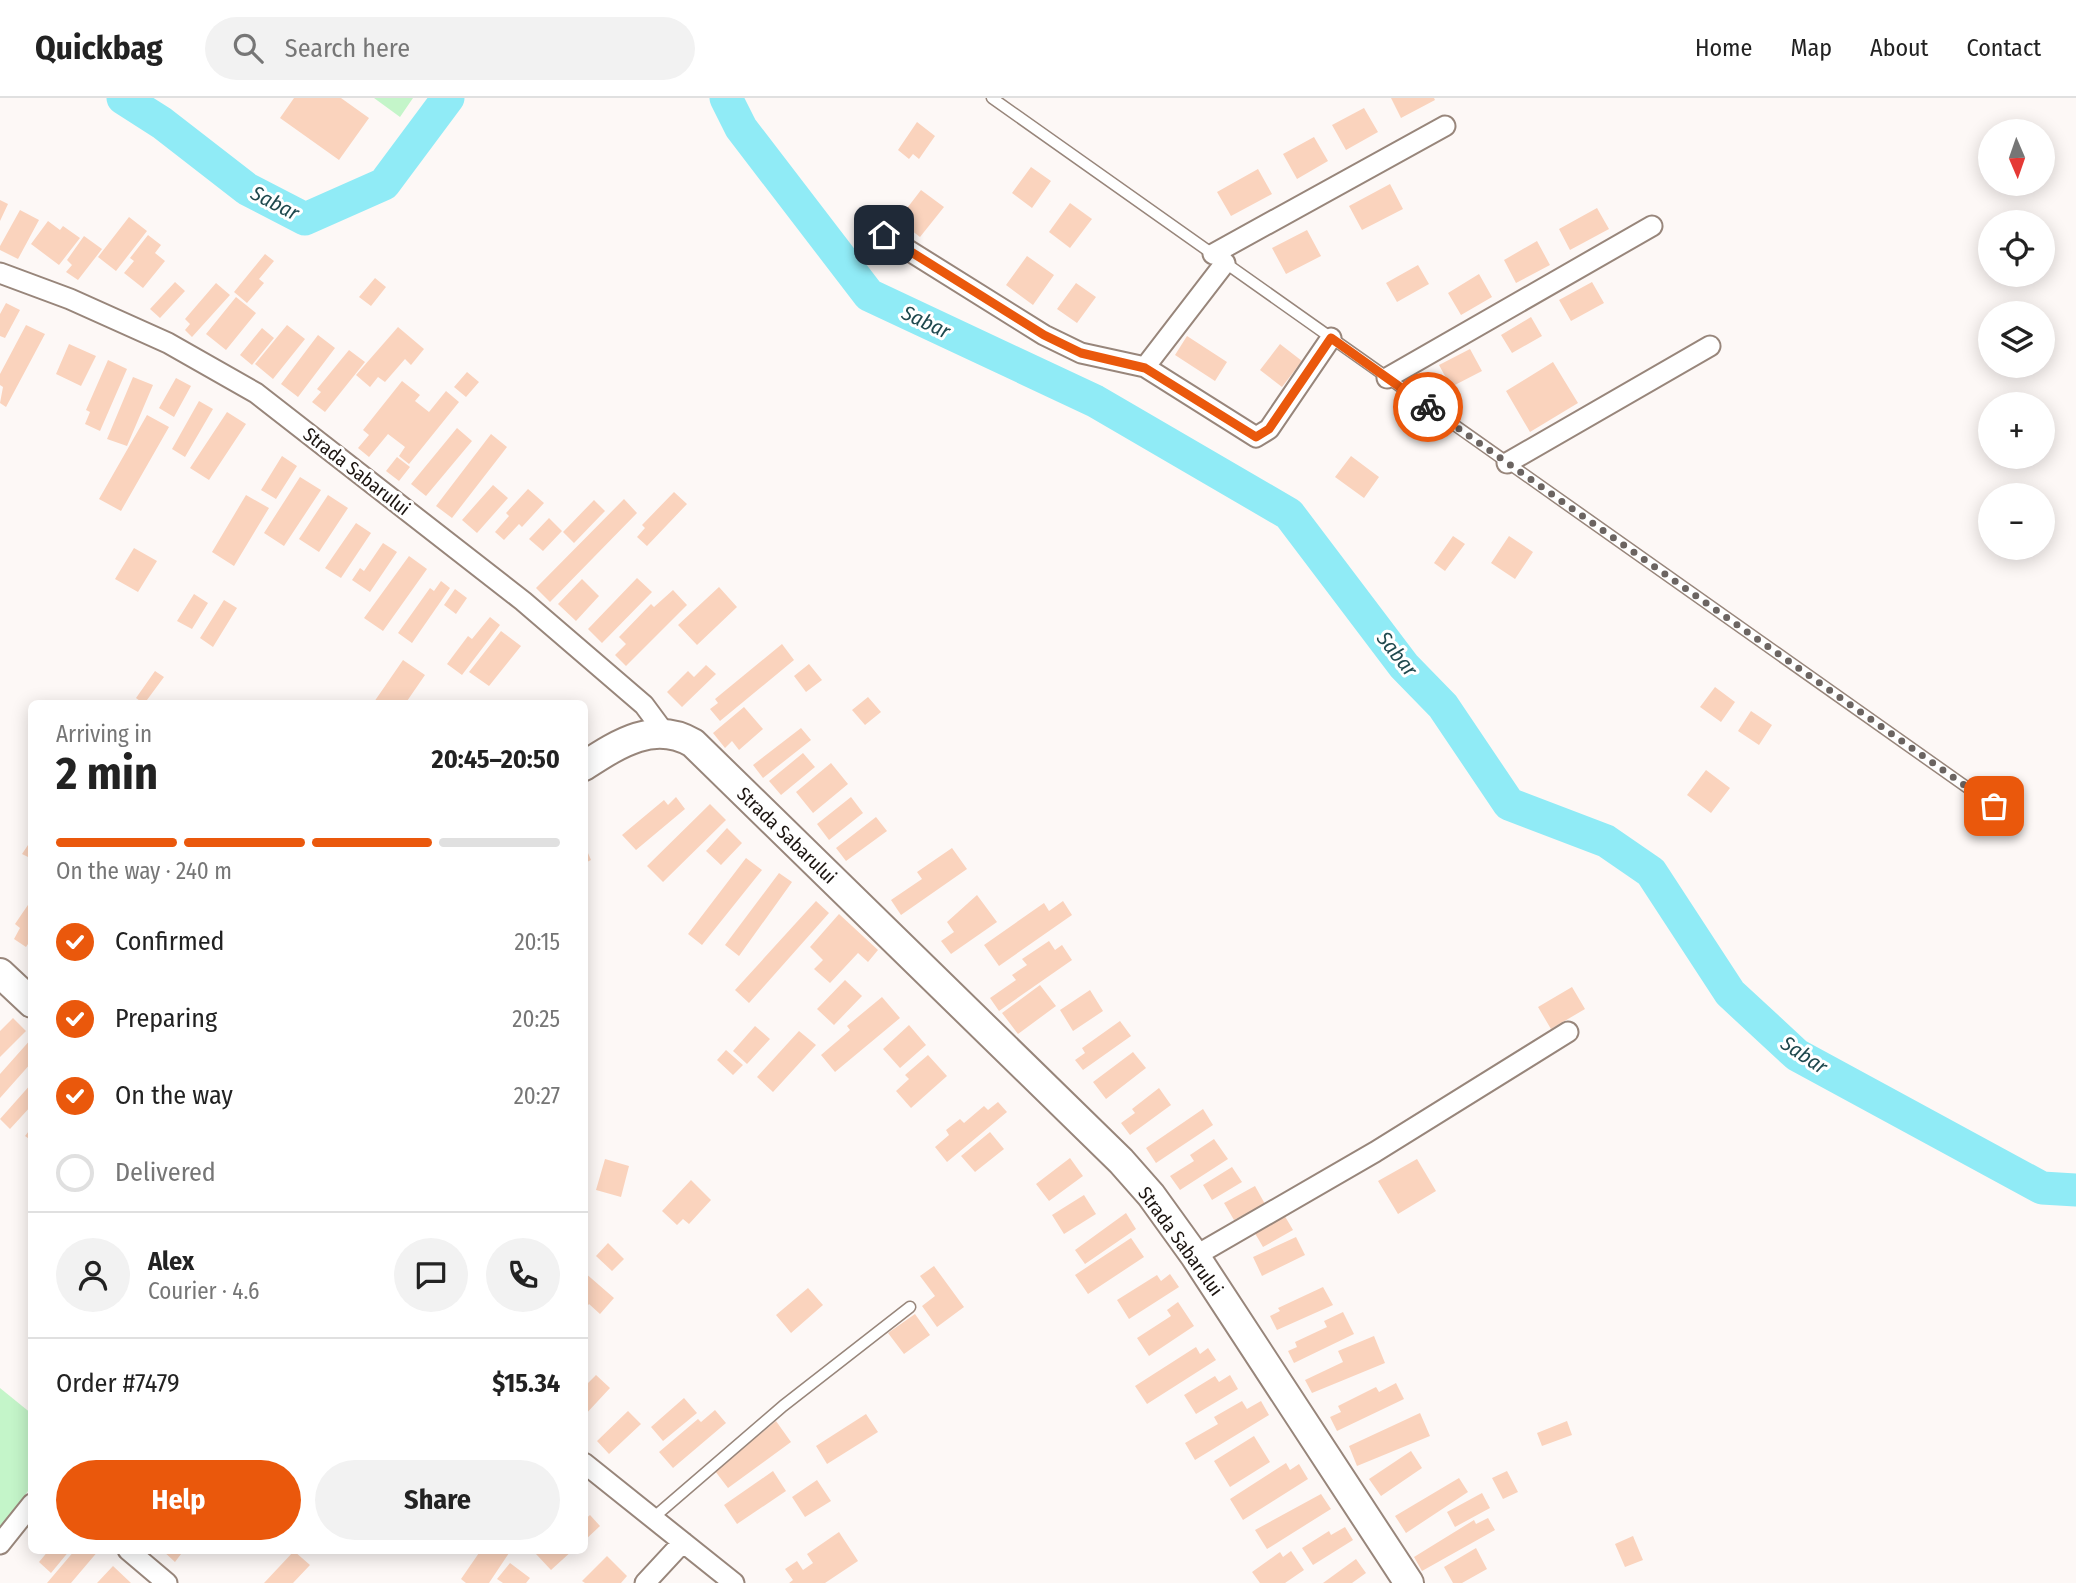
<!DOCTYPE html>
<meta charset="utf-8">
<style>
:root{--surface:#fff;--page:#f2f2f2;--text:#222;--muted:#767676;--line:#e0e0e0;--accent:#ea580c}
body{margin:0;font-family:"Fira Sans Condensed",sans-serif;background:var(--page);color:var(--text);height:100vh;display:flex;flex-direction:column;font-size:26px;white-space:nowrap}
*{box-sizing:border-box;margin:0}
p{font-size:23px;color:var(--muted)}
.icon{flex:none;width:38px;height:38px;fill:none;stroke:currentColor;stroke-width:2;stroke-linecap:round;stroke-linejoin:round}
.map{position:relative;flex:1;overflow:hidden}
.panel{position:absolute;left:28px;top:602px;width:560px;height:854px;display:flex;flex-direction:column;background:var(--surface);border-radius:10px;box-shadow:0 4px 18px #0003}
.panel>*{flex:none}
.needle{width:46px;rotate:178deg}
.controls{position:absolute;left:1978px;top:21px;display:grid;gap:14px}
.controls a{display:grid;place-items:center;width:77px;height:77px;border-radius:50%;background:var(--surface);box-shadow:0 4px 18px #0003;font-size:35px}
.pin{position:absolute;display:grid;place-items:center;width:60px;height:60px;color:#fff;margin:-30px;border-radius:14px;box-shadow:0 4px 10px #0006}
.courier{position:absolute;display:grid;place-items:center;width:70px;height:70px;margin:-35px;border:5px solid #ea580c;border-radius:50%;background:#fff;color:#222;box-shadow:0 2px 9px #0007}
.overview em{font-style:normal;font-weight:700}
.overview div{display:flex;flex-direction:column-reverse}
.overview{display:flex;align-items:center;justify-content:space-between;height:119px;padding:0 28px}
h1{font-size:46px;font-weight:700;line-height:52px}
.bar{display:grid;grid-template-columns:repeat(4,1fr);gap:10px 7px;align-content:center;height:84px;padding:0 28px}
.bar i{height:9px;border-radius:5px;background:var(--line)}
.bar .active{background:var(--accent)}
.bar p{grid-column:span 4}
.line{display:flex;align-items:center;gap:18px;padding:0 28px;border-top:2px solid var(--line)}
.line div{flex:1}
.round{display:grid;place-items:center;flex:none;width:74px;height:74px;border-radius:37px;background:var(--page)}
ol{padding:0 28px;list-style:none}
li{display:flex;align-items:center;gap:21px;height:77px}
li p{margin-inline-start:auto}
li .icon{padding:7px;border-radius:50%;background:var(--accent);color:#fff;stroke-width:4}
li:last-child{color:var(--muted)}
li i{width:38px;height:38px;border:4px solid var(--line);border-radius:50%}
.cta{display:flex;gap:14px;margin-top:auto;padding:14px 28px}
.cta a{flex:1;height:80px;border-radius:42px;background:var(--accent);color:#fff;font-size:28px;font-weight:700;line-height:80px;text-align:center}
.cta a+a{background:var(--page);color:var(--text)}
header{display:flex;align-items:center;gap:42px;box-sizing:border-box;height:98px;padding:0 35px;background:var(--surface);border-bottom:2px solid var(--line)}
header strong{font-size:33px}
nav{display:flex;gap:38px;margin-inline-start:auto;font-size:24px}
.search{width:490px;height:63px;background:var(--page);display:flex;align-items:center;gap:18px;box-sizing:border-box;padding:0 24px;border-radius:38px;color:var(--muted);font-size:26px}
.map>svg:first-child{display:block}
.green{fill:#c4f5c9}
.lines{fill:none;stroke-linecap:round;stroke-linejoin:round}
.river{stroke:#90ebf6;stroke-width:33}
.building{fill:#fad3bd}
.lane-casing{stroke:#98867b;stroke-width:13}
.street-casing{stroke:#98867b;stroke-width:23}
.secondary-casing{stroke:#98867b;stroke-width:32}
.lane{stroke:#fff;stroke-width:10}
.street{stroke:#fff;stroke-width:19}
.secondary{stroke:#fff;stroke-width:28}
.done{stroke:#6b6461;stroke-width:7;stroke-dasharray:0 12.6}
.route{stroke:#ea580c;stroke-width:9}
.labels{text-anchor:middle;stroke-width:6;stroke-linejoin:round;paint-order:stroke}
.street-label{font-size:19px;fill:#1c1511;stroke:#fff}
.water-label{font-size:21px;font-style:italic;fill:#1f494e;stroke:#fff}
</style>
<header>
<strong>Quickbag</strong>
<div class="search"><svg class="icon" aria-label="search" viewBox="0 0 24 24"><circle cx="10" cy="10" r="6"/><path d="M15 15l6 6"/></svg>Search here</div>
<nav><a>Home</a><a>Map</a><a>About</a><a>Contact</a></nav>
</header>
<div class="map">
<svg width="2076" height="1485" viewBox="0 0 2076 1485">
<rect width="100%" height="100%" fill="#fdf8f6"/>
<path class="green" d="M374,0H413L400,19Z
M0,1290L32,1316L31,1389L0,1431Z"/>
<g class="lines">
<path class="river" d="M123,0L162,25L247,91L305,121L384,86L448,0
M726,0L741,30L869,197L1095,303L1289,416L1404,568L1443,608L1509,706L1606,743L1651,774L1730,895L1797,957L2042,1090L2076,1092"/>
</g>
<path class="building" d="M294,0H341L369,20L339,62L280,20Z
M1391,0H1434L1435,2L1401,20Z
M1364,10L1378,34L1346,52L1332,27Z
M917,24L935,38L919,61L913,56L909,61L898,52Z
M1314,39L1328,63L1297,81L1283,56Z
M1031,69L1051,83L1032,110L1012,95Z
M1258,71L1272,96L1231,118L1217,94Z
M1390,86L1403,111L1362,132L1349,108Z
M921,92L944,109L920,139L898,122Z
M0,102L8,106L0,123Z
M1070,105L1092,121L1070,150L1049,134Z
M1597,110L1609,131L1570,152L1559,131Z
M20,112L39,122L18,161L0,152V148Z
M129,119L147,133L116,173L98,159Z
M48,123L60,132L63,128L80,140L59,167L31,146Z
M1307,132L1321,158L1286,176L1272,150Z
M148,137L161,147L155,155L165,163L143,190L124,175L134,163L130,160Z
M84,138L102,151L78,182L66,174L72,167L67,162Z
M1537,143L1550,167L1516,185L1504,162Z
M265,156L274,163L259,181L264,185L247,205L234,194Z
M1027,158L1054,177L1033,207L1006,187Z
M1418,167L1429,186L1397,204L1386,185Z
M1479,176L1492,199L1461,217L1448,195Z
M375,180L386,189L371,208L359,199Z
M175,184L185,193L160,220L150,211Z
M1592,184L1604,205L1571,223L1559,202Z
M216,185L230,197L192,239L185,232L190,226L185,221Z
M1076,185L1096,199L1077,225L1057,211Z
M236,199L256,215L226,252L206,236Z
M6,205L20,212L5,240L0,238V216Z
M1531,219L1542,238L1512,255L1501,237Z
M26,227L45,236L6,309L0,305L3,289L0,287V276Z
M287,227L305,241L273,281L255,266Z
M398,229L424,251L411,267L405,261L385,284L378,279L370,289L356,277Z
M262,230L274,240L252,267L240,257Z
M318,237L335,250L298,299L281,286Z
M1187,238L1227,264L1215,283L1175,257Z
M69,246L96,258L81,288L56,276Z
M1280,246L1302,263L1282,289L1260,272Z
M1470,251L1482,273L1451,289L1439,267Z
M349,252L365,264L325,314L312,304L321,294L317,291Z
M108,262L127,271L100,333L85,326L90,314L86,312Z
M1553,264L1578,305L1530,334L1506,293Z
M467,274L479,284L466,299L454,289Z
M133,279L153,287L127,348L107,341Z
M176,280L191,288L174,319L159,310Z
M402,283L420,297L415,303L429,314L446,293L459,304L409,366L399,358L405,349L388,336L369,359L358,350L369,337L363,332Z
M199,303L213,311L185,359L172,351Z
M227,314L246,326L209,382L190,370Z
M147,317L169,329L121,413L99,401Z
M457,330L472,343L426,398L411,386Z
M491,336L507,349L452,420L436,408Z
M282,358L297,368L276,401L261,392Z
M1351,358L1379,379L1364,400L1335,379Z
M397,359L410,369L399,383L386,373Z
M300,379L321,392L284,448L264,435Z
M493,387L508,400L477,435L462,422Z
M528,391L544,405L522,429L519,426L504,442L495,434L509,418L506,415Z
M674,394L687,406L647,448L637,439L645,430L642,427Z
M246,397L269,410L234,468L212,454Z
M328,397L348,410L319,454L299,441Z
M624,401L637,415L550,504L536,490Z
M594,402L605,413L574,445L563,434Z
M549,420L562,433L543,453L529,441Z
M356,425L371,435L341,480L325,470Z
M1453,438L1465,446L1445,473L1434,465Z
M1509,438L1533,454L1515,481L1491,465Z
M383,445L397,454L370,494L352,482L360,470L364,473Z
M134,450L157,463L138,494L115,481Z
M409,458L427,471L383,533L364,520Z
M637,480L652,494L602,545L588,531Z
M582,481L599,498L576,523L558,506Z
M441,483L450,490L412,545L398,535L430,490L434,493Z
M719,489L737,509L697,547L678,527Z
M455,491L467,500L456,516L444,507Z
M673,492L687,507L626,568L615,557L626,546L619,539L651,506L654,509Z
M194,496L208,505L192,531L177,523Z
M224,502L237,510L213,549L200,540Z
M490,519L500,527L462,577L447,566L468,538L472,541Z
M501,533L521,548L489,588L469,574Z
M782,546L794,562L720,623L710,611L718,605L715,601Z
M403,562L425,577L405,606H377L374,604Z
M809,566L822,582L806,594L794,578Z
M706,567L716,576L682,609L667,594L688,573L694,579Z
M155,573L164,579L144,606L136,600Z
M1715,589L1735,604L1721,624L1700,609Z
M868,599L881,614L865,627L852,612Z
M744,609L763,631L739,652L732,643L725,650L713,635Z
M1751,613L1772,627L1759,647L1738,633Z
M801,630L811,642L763,680L753,667Z
M803,655L815,669L781,697L769,683Z
M831,665L848,686L813,715L796,694Z
M1706,672L1730,690L1711,715L1687,697Z
M676,699L685,711L636,752L622,737L664,702L668,707Z
M851,699L863,715L829,742L817,726Z
M710,706L726,722L663,784L647,768Z
M876,719L887,733L846,763L836,750Z
M727,730L742,745L721,767L706,753Z
M32,741V761L22,756Z
M585,748L591,762L585,765Z
M952,750L967,771L901,817L891,802L922,781L917,774Z
M746,760L762,772L702,847L688,836Z
M779,775L792,784L739,858L725,847Z
M977,797L997,824L951,856L941,843L954,834L947,824Z
M32,801V840L26,849L14,841L20,830L15,826Z
M816,803L829,815L749,905L735,892Z
M1063,803L1072,817L999,868L984,847L1044,805L1049,813Z
M839,816L878,852L868,864L858,855L830,885L814,871L823,862L810,849Z
M1049,843L1055,852L1062,847L1072,862L999,913L990,900L1016,882L1012,877L1027,867L1022,861Z
M845,882L862,898L834,927L817,911Z
M1040,887L1056,908L1018,936L1002,915Z
M1572,889L1585,911L1551,931L1538,909Z
M1090,892L1103,913L1073,933L1060,912Z
M882,899L900,920L835,974L821,957L850,932L847,928Z
M13,920L26,933L0,959V933Z
M1120,923L1131,938L1083,972L1075,962L1085,955L1082,950Z
M909,927L926,947L900,970L883,951Z
M755,928L770,941L747,966L733,953Z
M799,933L816,947L773,994L757,979Z
M32,940V964L0,1000V976Z
M726,952L743,967L733,977L717,962Z
M1133,954L1146,970L1106,1001L1093,984Z
M928,957L947,978L911,1010L896,993L909,981L905,977Z
M32,985V1007L10,1031L0,1021Z
M1159,990L1171,1007L1130,1037L1121,1025L1135,1015L1132,1011Z
M998,1004L1007,1014L947,1064L935,1049L949,1037L946,1032L960,1021L964,1025L984,1008L988,1012Z
M1203,1011L1213,1027L1156,1065L1146,1050Z
M32,1029V1043L25,1038Z
M990,1034L1004,1051L975,1074L961,1058Z
M1214,1041L1228,1061L1180,1092L1170,1078L1194,1063L1190,1057Z
M1070,1060L1083,1078L1049,1103L1036,1086Z
M605,1061L629,1068L621,1099L596,1092Z
M1417,1061L1436,1093L1398,1116L1378,1083Z
M1232,1069L1242,1084L1212,1102L1203,1087Z
M691,1082L711,1102L689,1126L683,1121L677,1127L662,1113Z
M1255,1088L1265,1106L1234,1122L1224,1105Z
M1084,1097L1096,1116L1064,1136L1052,1117Z
M1126,1115L1136,1131L1085,1166L1075,1152Z
M1283,1115L1293,1132L1263,1149L1253,1132Z
M1296,1139L1305,1157L1262,1178L1253,1159Z
M1131,1140L1144,1159L1088,1196L1075,1177Z
M608,1145L624,1161L612,1173L596,1158Z
M934,1168L964,1209L937,1229L922,1208L935,1198L920,1178Z
M584,1174L614,1200L600,1216L589,1206L584,1212Z
M1170,1176L1179,1189L1129,1221L1117,1202L1157,1177L1161,1183Z
M1323,1189L1333,1207L1277,1232L1270,1218L1280,1213L1278,1210Z
M808,1190L823,1207L791,1235L776,1217Z
M1178,1204L1194,1228L1149,1258L1137,1240L1171,1218L1167,1212Z
M1343,1214L1354,1236L1294,1265L1288,1253L1297,1249L1295,1244L1327,1229L1324,1223Z
M915,1216L930,1237L904,1256L888,1235Z
M1374,1238L1385,1265L1312,1295L1305,1282L1343,1264L1338,1253Z
M1196,1249L1200,1256L1208,1250L1216,1262L1147,1306L1135,1288Z
M596,1277L610,1290L584,1318V1289Z
M1230,1277L1238,1291L1196,1316L1184,1297L1215,1278L1219,1284Z
M1396,1285L1404,1301L1337,1333L1330,1319L1341,1314L1338,1308L1376,1289L1379,1294Z
M684,1300L697,1315L663,1343L651,1329Z
M1242,1303L1247,1311L1261,1303L1269,1317L1195,1362L1185,1345L1218,1326L1214,1319Z
M715,1312L726,1325L673,1370L659,1354L698,1321L701,1324Z
M628,1313L641,1326L609,1356L597,1343Z
M1420,1315L1430,1338L1357,1368L1349,1348Z
M866,1316L878,1334L827,1366L816,1348Z
M776,1323L791,1344L728,1390L715,1373Z
M1567,1323L1572,1337L1542,1348L1537,1335Z
M1254,1338L1270,1364L1230,1389L1214,1363Z
M1411,1353L1422,1370L1381,1398L1369,1381Z
M1286,1365L1290,1372L1299,1366L1308,1381L1243,1422L1230,1401Z
M773,1373L786,1393L737,1426L724,1407Z
M1507,1373L1518,1394L1503,1401L1492,1380Z
M1459,1380L1468,1394L1406,1435L1395,1418Z
M817,1382L831,1403L805,1419L792,1399Z
M1482,1395L1490,1410L1455,1429L1447,1414Z
M1321,1396L1331,1411L1267,1451L1255,1432Z
M590,1417L600,1428L584,1443V1422Z
M1488,1420L1495,1432L1422,1473L1414,1459L1474,1422L1476,1426Z
M1345,1429L1353,1442L1313,1467L1302,1450L1329,1433L1331,1437Z
M839,1434L858,1463L825,1485H789L793,1482L785,1471L797,1463L803,1472L813,1465L807,1456Z
M1633,1438L1643,1462L1625,1469L1615,1446Z
M1476,1450L1487,1471L1462,1485H1453L1444,1469Z
M49,1452H70L51,1475L39,1464Z
M75,1452H99L71,1485H47Z
M162,1452H184L175,1464Z
M481,1452H511L489,1485H466L461,1481Z
M540,1452H573L551,1472L536,1456Z
M294,1453L310,1467L293,1485H264Z
M1291,1453L1304,1472L1285,1485H1260L1252,1474L1280,1454L1283,1459Z
M607,1458L627,1478L621,1485H585L582,1483Z
M1356,1461L1366,1475L1352,1485H1323Z
M510,1465L530,1480L526,1485H503L497,1481Z
M113,1468L131,1485H97Z"/>
<g class="lines">
<g class="lane-casing">
<path id="lane" d="M992,0L2016,724
M653,1420L783,1308L910,1209"/>
</g>
<g class="street-casing">
<path id="street" d="M884,137L1044,237L1081,255L1145,269L1256,339L1269,331L1331,240
M1213,156L1445,28
M0,175L70,201L168,245L256,295L523,503L644,607L664,634
M1145,269L1225,165
M1387,280L1652,128
M1507,365L1710,248
M1195,1158L1375,1054L1568,934
M584,1365L734,1485
M0,1446L32,1406
M128,1452L167,1485
M645,1485L683,1444"/>
</g>
<g class="secondary-casing">
<path id="secondary" d="M584,668C618,646 654,622 693,645L1121,1063L1151,1097L1195,1158L1409,1485
M0,875L32,905"/>
</g>
<use href="#lane" class="lane"/>
<use href="#street" class="street"/>
<use href="#secondary" class="secondary"/>
</g>
<g class="lines">
<path class="done" d="M1428,309L1994,708"/>
<path class="route" d="M884,137L1044,237L1081,255L1145,270L1256,339L1269,331L1331,240L1428,309"/>
</g>
<g class="labels">
<g class="street-label">
<text transform="translate(357 373) rotate(38)" y="7">Strada Sabarului</text>
<text transform="translate(787 737) rotate(44)" y="7">Strada Sabarului</text>
<text transform="translate(1181 1143) rotate(54)" y="7">Strada Sabarului</text>
</g>
<g class="water-label">
<text transform="translate(275 105) rotate(27)" y="7">Sabar</text>
<text transform="translate(926 224) rotate(25)" y="7">Sabar</text>
<text transform="translate(1397 556) rotate(51)" y="7">Sabar</text>
<text transform="translate(1804 957) rotate(34)" y="7">Sabar</text>
</g>
</g>
</svg>
<div class="controls">
<a><svg class="needle" viewBox="-14 -14 28 28"><path d="M0-13l5 13h-10z" fill="#e53935"/><path d="M0 13l5-13h-10z" fill="#767676"/></svg></a>
<a><svg class="icon" aria-label="locate" viewBox="0 0 24 24"><circle cx="12" cy="12" r="6"/><path d="M12 2v4M12 18v4M2 12h4M18 12h4"/></svg></a>
<a><svg class="icon" aria-label="layers" viewBox="0 0 24 24"><path d="M12 4l9 5-9 5-9-5zM3 14l9 5 9-5"/></svg></a>
<a>+</a>
<a>−</a>
</div>
<div class="pin" style="left:1994px;top:708px;background:#ea580c"><svg class="icon" aria-label="bag" viewBox="0 0 24 24"><path d="M5 8h14l-1 12H6zM9 8a3 3 0 0 1 6 0"/></svg></div>
<div class="pin" style="left:884px;top:137px;background:#1f2937"><svg class="icon" aria-label="home" viewBox="0 0 24 24"><path d="M3 11l9-7 9 7M6 9v11h12V9"/></svg></div>
<div class="courier" style="left:1428px;top:309px"><svg class="icon" aria-label="bike" viewBox="0 0 24 24"><circle cx="6" cy="16" r="4"/><circle cx="18" cy="16" r="4"/><path d="M6 16l4-8h5l3 8M10 8l3 8H6M13 5h3"/></svg></div>
<section class="panel">
<div class="overview"><div><h1>2 min</h1><p>Arriving in</p></div><em>20:45–20:50</em></div>
<div class="bar"><i class="active"></i><i class="active"></i><i class="active"></i><i></i><p>On the way · 240 m</p></div>
<ol>
<li><svg class="icon" aria-label="check" viewBox="0 0 24 24"><path d="M5 12l5 5 9-10"/></svg>Confirmed<p>20:15</p></li>
<li><svg class="icon" aria-label="check" viewBox="0 0 24 24"><path d="M5 12l5 5 9-10"/></svg>Preparing<p>20:25</p></li>
<li><svg class="icon" aria-label="check" viewBox="0 0 24 24"><path d="M5 12l5 5 9-10"/></svg>On the way<p>20:27</p></li>
<li><i></i>Delivered</li>
</ol>
<div class="line" style="height:126px"><a class="round"><svg class="icon" aria-label="person" viewBox="0 0 24 24"><circle cx="12" cy="8" r="4"/><path d="M4 21q1-7 8-7t8 7"/></svg></a><div><b>Alex</b><p>Courier · 4.6</p></div><a class="round"><svg class="icon" aria-label="chat" viewBox="0 0 24 24"><path d="M4 5h16v11H9l-5 4z"/></svg></a><a class="round"><svg class="icon" aria-label="phone" viewBox="0 0 24 24"><path d="M5 4h4l2 5-3 2q2 4 5 5l2-3 5 2v4C11 20 4 13 5 4z"/></svg></a></div>
<div class="line" style="height:91px"><div>Order #7479</div><b>$15.34</b></div>
<div class="cta"><a>Help</a><a>Share</a></div>
</section>
</div>
